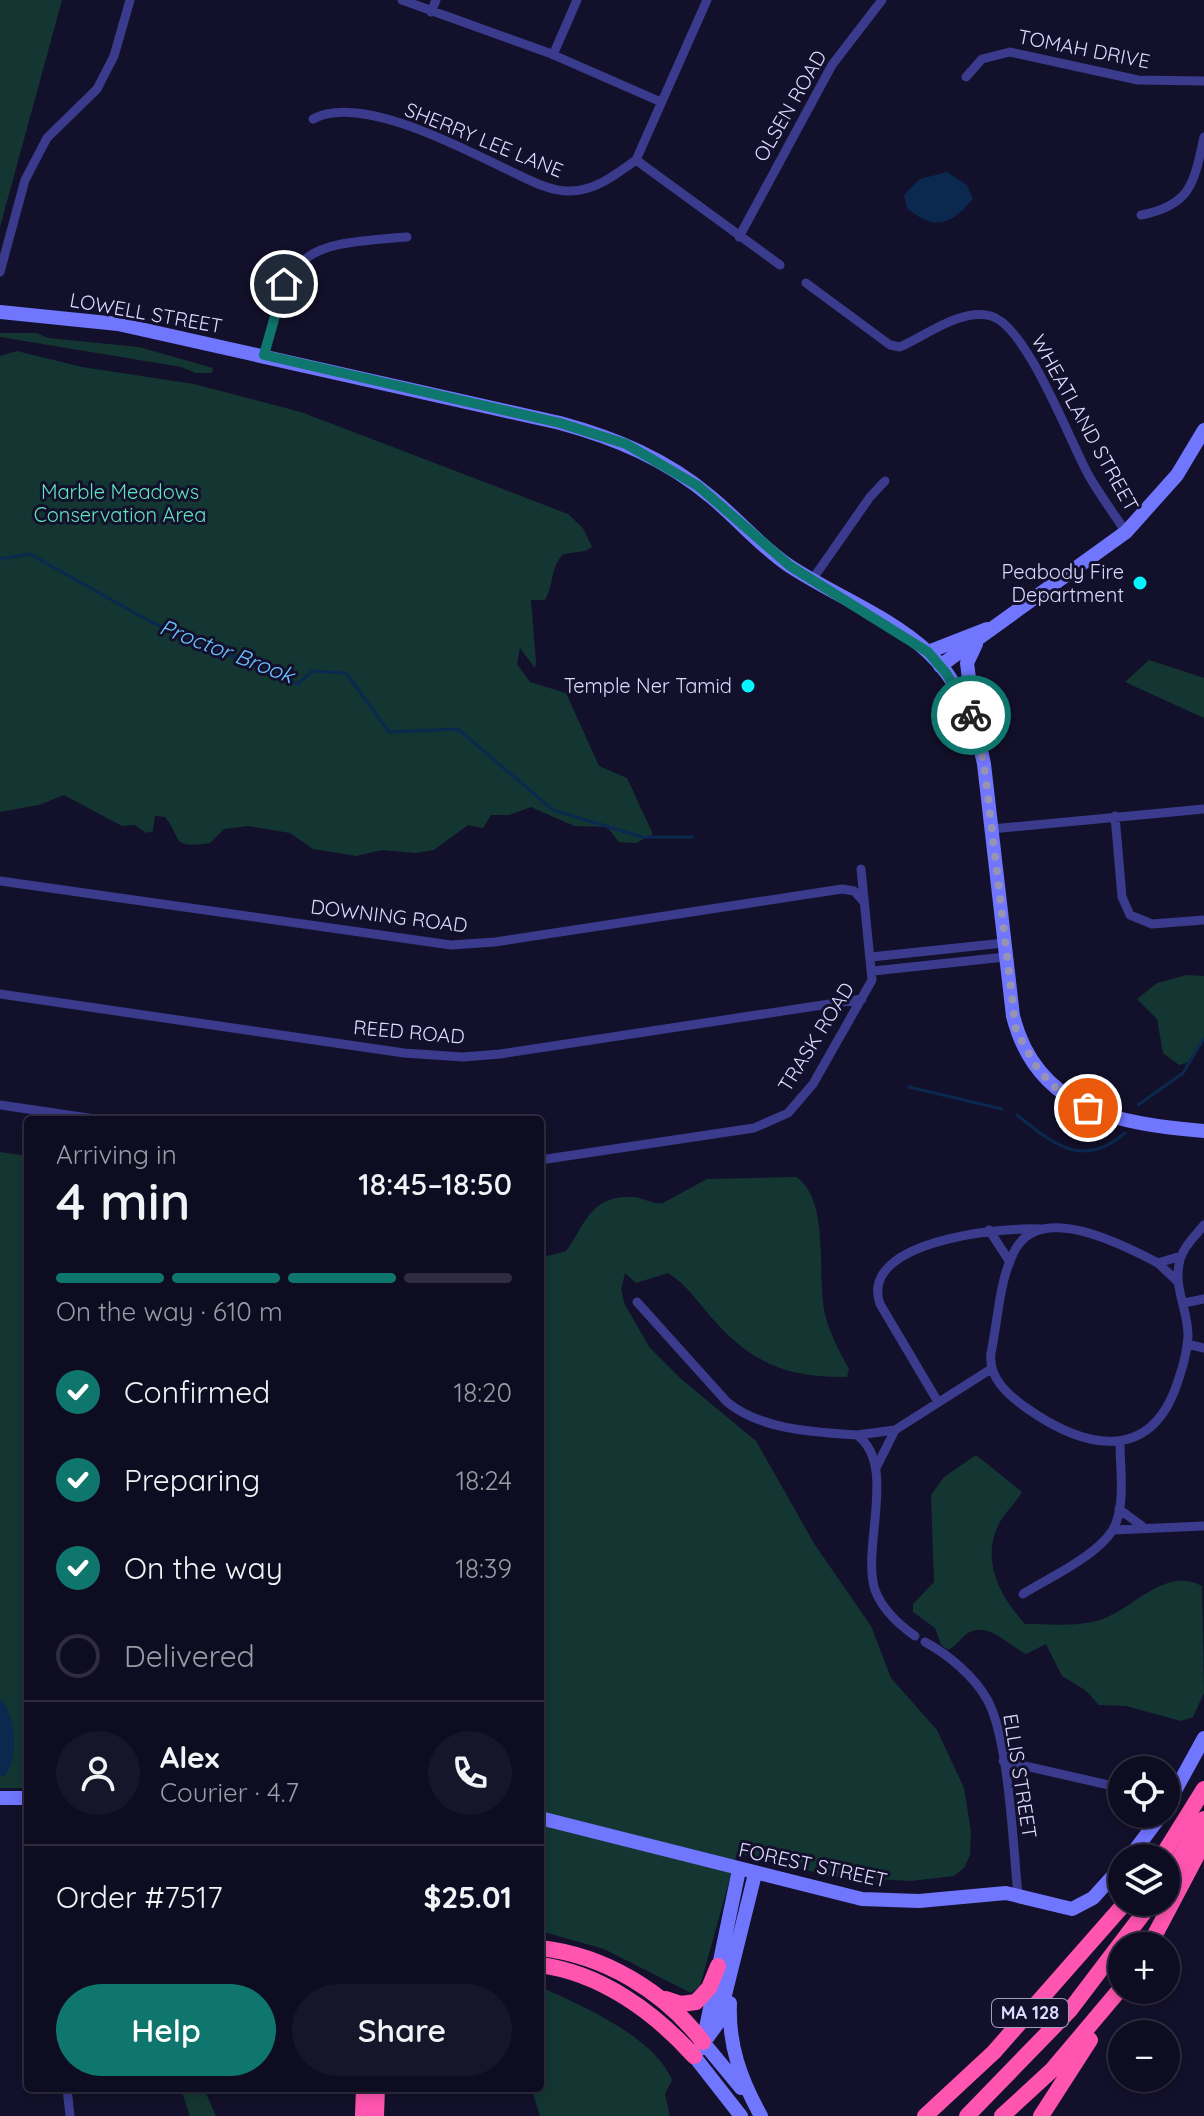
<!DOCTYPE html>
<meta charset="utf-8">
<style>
:root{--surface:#0e0c20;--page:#171529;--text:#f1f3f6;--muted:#9b9ba5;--line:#2e2c3e;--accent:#0f766e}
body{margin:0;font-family:Quicksand,sans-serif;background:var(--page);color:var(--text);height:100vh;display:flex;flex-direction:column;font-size:30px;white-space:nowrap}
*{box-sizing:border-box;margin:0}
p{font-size:26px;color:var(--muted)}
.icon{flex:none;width:44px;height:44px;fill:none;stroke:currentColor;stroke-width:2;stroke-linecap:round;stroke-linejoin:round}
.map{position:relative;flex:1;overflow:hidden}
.side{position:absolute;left:24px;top:1116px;width:520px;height:976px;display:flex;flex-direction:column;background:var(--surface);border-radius:8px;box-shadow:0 4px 12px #0003,0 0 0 2px var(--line)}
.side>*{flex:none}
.buttons{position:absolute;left:1108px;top:1756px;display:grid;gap:16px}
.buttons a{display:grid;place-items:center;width:72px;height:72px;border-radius:50%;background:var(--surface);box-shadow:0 4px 12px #0003,0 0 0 2px var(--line);font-size:40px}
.pin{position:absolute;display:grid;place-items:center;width:68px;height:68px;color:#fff;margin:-34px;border:4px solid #fff;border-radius:50%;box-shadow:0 2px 8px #0007}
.courier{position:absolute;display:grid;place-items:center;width:80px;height:80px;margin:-40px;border:6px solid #0f766e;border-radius:50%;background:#fff;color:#222;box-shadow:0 2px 10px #0007}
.headline em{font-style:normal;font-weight:600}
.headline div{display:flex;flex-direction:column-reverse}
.headline{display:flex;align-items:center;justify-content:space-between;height:136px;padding:0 32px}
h1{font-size:52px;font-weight:600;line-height:60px}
.bar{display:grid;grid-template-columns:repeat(4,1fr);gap:12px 8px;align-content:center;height:96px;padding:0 32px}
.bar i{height:10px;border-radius:6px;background:var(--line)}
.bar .active{background:var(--accent)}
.bar p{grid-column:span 4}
.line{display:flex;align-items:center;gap:20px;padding:0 32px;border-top:2px solid var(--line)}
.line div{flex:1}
.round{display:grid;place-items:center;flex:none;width:84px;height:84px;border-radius:42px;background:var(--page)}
ol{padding:0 32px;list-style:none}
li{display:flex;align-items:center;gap:24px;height:88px}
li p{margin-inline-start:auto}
li .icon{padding:8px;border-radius:50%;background:var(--accent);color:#fff;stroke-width:4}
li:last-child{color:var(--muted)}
li i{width:44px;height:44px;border:4px solid var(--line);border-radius:50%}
.action{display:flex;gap:16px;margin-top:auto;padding:16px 32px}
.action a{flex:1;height:92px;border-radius:48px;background:var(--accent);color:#fff;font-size:32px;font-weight:600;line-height:92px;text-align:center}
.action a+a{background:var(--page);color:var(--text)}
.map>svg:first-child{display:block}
.green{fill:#133632}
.water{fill:#0b284f}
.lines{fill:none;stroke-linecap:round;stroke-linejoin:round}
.stream{stroke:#0b284f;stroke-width:3}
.street{stroke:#3a3b8c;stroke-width:9}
.secondary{stroke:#7176ff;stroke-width:14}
.highway{stroke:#ff55b0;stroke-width:16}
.done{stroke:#9693b5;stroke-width:8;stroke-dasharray:0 14.4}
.route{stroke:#0f766e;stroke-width:10}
.poi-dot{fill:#06f4ff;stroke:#13102b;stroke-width:3}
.labels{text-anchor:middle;stroke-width:6;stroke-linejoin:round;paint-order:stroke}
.shield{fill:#13102b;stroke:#a09dbf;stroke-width:2}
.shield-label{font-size:18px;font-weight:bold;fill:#dddaff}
.street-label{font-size:20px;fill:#dddaff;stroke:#13102b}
.park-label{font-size:20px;fill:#61e5bc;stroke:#13102b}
.poi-label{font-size:20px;fill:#dddaff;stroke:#13102b;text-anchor:end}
.water-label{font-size:22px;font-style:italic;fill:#68c2ff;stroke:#13102b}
</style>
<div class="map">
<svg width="1204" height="2116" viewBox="0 0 1204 2116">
<rect width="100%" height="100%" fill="#13102b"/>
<path class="green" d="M0,0H62L0,227Z
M0,333H37L48,338L139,347L213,368L212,373H196L181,367L0,337Z
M17,351L82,367L194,384L301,412L568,514L583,528L592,547L585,551L563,554C550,568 554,585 545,600H531L536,663L535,668L520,648L517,664L530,682L566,693L599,766L627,778L653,834L636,843L619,842L607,827L574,826L531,807L509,815H491L483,828L468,825L434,850L416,853L382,850L356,856L313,849L290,833L248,826L224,829L210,843C168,849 183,838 165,817L155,816L153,831L146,833L135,825L122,826L64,795L39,805L0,812V356Z
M1149,660L1204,678V718L1125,682Z
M1187,975L1204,976V1040L1190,1062L1179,1065L1163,1053L1157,1019L1137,999L1157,983Z
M0,1152L28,1156V1788H0Z
M796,1177C832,1200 815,1282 826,1318C831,1336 840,1353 849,1369L847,1377C786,1378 750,1362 711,1317C696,1300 687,1285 668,1273L636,1283L625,1273L621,1290L625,1305L650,1348L680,1378L756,1441L815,1545L871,1626L891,1678L937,1730L964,1788L971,1832L970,1855L964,1868L954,1876L911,1881L834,1877L737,1853L700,1986L691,1993L604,1949L540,1931V1258L566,1251C585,1226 589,1195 632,1197C643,1197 652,1205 663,1203L707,1179Z
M976,1455L1022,1492C1016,1503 1006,1511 1000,1522C980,1559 999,1595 1025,1624C1049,1624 1077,1627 1100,1620C1133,1610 1164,1566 1202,1586L1204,1693L1193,1717L1181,1721L1126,1706L1099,1705L1085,1690L1062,1676L1046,1644L1026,1654C1009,1646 988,1621 968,1633C960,1638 957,1646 948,1650L941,1645L935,1628L913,1612V1604L934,1582L931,1495L944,1477Z
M540,1987C579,2004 655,2037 672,2080L665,2094L670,2116H540L531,2088H540Z
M181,2089H204L216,2116H190Z"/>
<path class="water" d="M947,172L967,185L973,199C950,226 934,231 907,208L904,195L920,179Z
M0,1699C17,1713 19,1762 4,1776L0,1775Z"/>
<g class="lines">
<path class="stream" d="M0,559L30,554L151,622L298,684L312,671L346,673L389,732L458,729L553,810L642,837H693
M909,1087L1002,1109
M1138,1105L1183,1073L1204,1038
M1017,1115C1052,1143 1082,1170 1125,1133"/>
<path class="street" d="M402,0L549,53L661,102
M431,12L436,0
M553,55L577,0
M966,77L982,59L1010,52L1138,80L1204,81
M313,119C360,93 462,148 508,170C528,179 549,192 571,191C597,190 616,174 636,160
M636,160L780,265
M636,160L707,0
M1141,215C1192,205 1194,182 1204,137
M739,237L832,65L882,0
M0,272L25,180L47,138L97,89L114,56L130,0
M806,283L890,345L900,347C927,335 961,308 991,316C1027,326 1070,442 1089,476C1100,495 1114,514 1126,532
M264,355C292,248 299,245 407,237
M812,580L870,497L885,481
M1115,816L1122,897L1130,915L1152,924L1204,920
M991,829L1204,809
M0,881L451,945L495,942L842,889L854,891L863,901
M871,957L1004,943
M873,971L1005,957
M0,994L404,1053L463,1057L500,1054L862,999
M0,1105L102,1120
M540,1160L754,1128L788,1113L813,1084L872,980L861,869
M989,1230L1010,1262
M1181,1256L1158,1263C1125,1246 1041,1201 1015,1250C999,1279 998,1321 991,1353C988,1377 1007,1394 1025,1407C1081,1447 1149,1466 1177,1384C1182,1369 1187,1354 1188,1337C1189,1313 1174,1289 1179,1265C1181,1249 1194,1237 1204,1225
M1158,1263L1178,1282
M637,1302L727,1402C761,1430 814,1432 857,1435C898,1465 861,1547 875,1590C882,1609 898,1624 915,1636
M1184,1303L1204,1299
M1187,1344L1204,1348
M938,1402L880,1304C858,1241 1000,1227 1040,1229
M857,1435L895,1430
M876,1468L895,1430L991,1369
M1119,1509L1142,1526
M1113,1530L1204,1526
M1023,1594C1048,1578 1106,1552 1116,1523C1125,1499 1120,1468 1120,1442
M925,1642C949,1655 975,1677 988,1701C1009,1741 1013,1846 1018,1895
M1003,1761L1122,1788
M67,2088L70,2116"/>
<path class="secondary" d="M0,312L118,324L560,423C615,438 666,459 711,497C738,519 760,546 788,565C833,595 888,615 928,652C960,682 976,722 984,764L1013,1016C1037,1111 1120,1124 1204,1131
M928,652L987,629
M940,666L1126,532L1177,475L1204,430
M973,709L967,663L976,644
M0,1798H28
M1166,1807L1204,1738
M540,1818L862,1899L919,1901L1006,1893L1072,1909L1093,1898L1122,1866
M1129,1858L1162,1814
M730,2003C728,2045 741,2080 761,2116
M703,2042L739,1870
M703,2042L741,2088
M741,2116L694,2056L718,2023L755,1874"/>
<path class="highway" d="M1161,1858L1204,1789
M1166,1881L1204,1819
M1149,1946L1204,1842
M540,1948C604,1955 664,1991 703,2042
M540,1965C601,1973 654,2012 694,2056
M666,1999L681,2004L696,2002L709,1988L718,1966
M363,2116L364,2088
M376,2116L377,2088
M925,2116L994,2052L1126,1902
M967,2116L1070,2010L1152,1902
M1002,2116L1052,2070L1122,1987
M1041,2116L1090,2040"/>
</g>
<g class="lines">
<path class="done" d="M971,715L984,764L1016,1031L1039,1071L1057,1089L1088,1108"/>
<path class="route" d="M284,284L264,355L560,423L626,444L698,486L790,566L928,652L946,673L971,715"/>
</g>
<g class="poi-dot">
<circle cx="1140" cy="583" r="8"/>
<circle cx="748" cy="686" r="8"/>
</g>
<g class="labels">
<rect class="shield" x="992" y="1999" width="76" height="28" rx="6"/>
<g class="shield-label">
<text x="1030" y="2019">MA 128</text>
</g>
<g class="street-label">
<text transform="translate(1084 49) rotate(11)" y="7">TOMAH DRIVE</text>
<text transform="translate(790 106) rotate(-60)" y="7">OLSEN ROAD</text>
<text transform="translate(484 140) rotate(22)" y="7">SHERRY LEE LANE</text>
<text transform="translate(146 313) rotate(10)" y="7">LOWELL STREET</text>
<text transform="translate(1085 423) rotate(61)" y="7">WHEATLAND STREET</text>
<text transform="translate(389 916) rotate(7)" y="7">DOWNING ROAD</text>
<text transform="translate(409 1032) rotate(5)" y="7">REED ROAD</text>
<text transform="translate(816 1037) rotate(-58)" y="7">TRASK ROAD</text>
<text transform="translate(1020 1776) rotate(81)" y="7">ELLIS STREET</text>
<text transform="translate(813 1865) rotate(12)" y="7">FOREST STREET</text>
</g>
<g class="park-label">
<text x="120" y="499">Marble Meadows<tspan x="120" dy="23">Conservation Area</tspan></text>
</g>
<g class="poi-label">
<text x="1124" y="579">Peabody Fire<tspan x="1124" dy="23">Department</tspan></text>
<text x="732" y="693">Temple Ner Tamid</text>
</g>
<g class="water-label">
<text transform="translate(227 651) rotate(21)" y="8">Proctor Brook</text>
</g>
</g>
</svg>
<div class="buttons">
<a><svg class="icon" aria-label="locate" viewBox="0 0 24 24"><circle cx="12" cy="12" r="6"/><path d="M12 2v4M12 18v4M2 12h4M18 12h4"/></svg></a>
<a><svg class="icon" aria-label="layers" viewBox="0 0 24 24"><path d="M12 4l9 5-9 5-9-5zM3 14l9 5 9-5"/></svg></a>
<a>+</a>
<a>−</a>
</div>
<div class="pin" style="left:1088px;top:1108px;background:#ea580c"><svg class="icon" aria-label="bag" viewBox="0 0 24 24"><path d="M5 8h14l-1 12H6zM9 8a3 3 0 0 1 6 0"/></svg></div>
<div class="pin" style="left:284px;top:284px;background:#1f2937"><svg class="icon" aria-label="home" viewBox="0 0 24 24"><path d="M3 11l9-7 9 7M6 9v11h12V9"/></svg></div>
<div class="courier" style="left:971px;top:715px"><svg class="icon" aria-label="bike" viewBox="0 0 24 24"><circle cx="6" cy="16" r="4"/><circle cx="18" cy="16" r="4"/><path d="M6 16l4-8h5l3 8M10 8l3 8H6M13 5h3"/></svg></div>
<section class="side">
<div class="headline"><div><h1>4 min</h1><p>Arriving in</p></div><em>18:45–18:50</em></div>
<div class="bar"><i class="active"></i><i class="active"></i><i class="active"></i><i></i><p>On the way · 610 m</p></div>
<ol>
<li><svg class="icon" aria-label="check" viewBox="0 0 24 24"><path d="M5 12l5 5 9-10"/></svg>Confirmed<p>18:20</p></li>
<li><svg class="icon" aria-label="check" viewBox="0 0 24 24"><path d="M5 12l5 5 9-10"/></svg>Preparing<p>18:24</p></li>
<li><svg class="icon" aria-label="check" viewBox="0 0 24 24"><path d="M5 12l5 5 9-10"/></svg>On the way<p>18:39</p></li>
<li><i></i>Delivered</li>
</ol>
<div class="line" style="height:144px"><a class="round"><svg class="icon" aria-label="person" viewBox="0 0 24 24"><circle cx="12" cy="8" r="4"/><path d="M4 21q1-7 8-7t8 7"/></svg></a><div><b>Alex</b><p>Courier · 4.7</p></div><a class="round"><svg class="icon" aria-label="phone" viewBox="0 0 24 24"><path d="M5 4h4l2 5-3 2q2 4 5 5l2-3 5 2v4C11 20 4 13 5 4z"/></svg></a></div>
<div class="line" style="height:104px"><div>Order #7517</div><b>$25.01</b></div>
<div class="action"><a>Help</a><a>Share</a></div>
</section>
</div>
